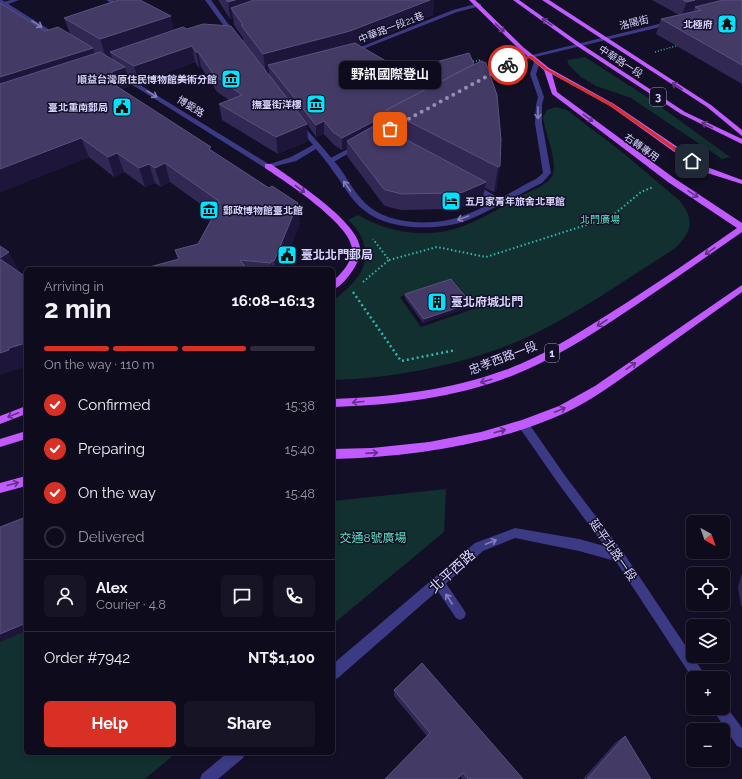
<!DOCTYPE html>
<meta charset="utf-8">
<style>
:root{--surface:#0e0b1c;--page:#171425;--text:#f1f3f6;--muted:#9b9ba3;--line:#2e2b3b;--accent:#d93025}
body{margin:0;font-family:Raleway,"Noto Sans TC",sans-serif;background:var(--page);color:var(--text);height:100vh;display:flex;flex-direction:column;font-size:15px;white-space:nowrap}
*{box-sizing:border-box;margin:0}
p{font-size:13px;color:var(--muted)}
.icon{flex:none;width:22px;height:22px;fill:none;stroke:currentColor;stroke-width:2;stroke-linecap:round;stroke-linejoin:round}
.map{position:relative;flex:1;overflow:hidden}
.drawer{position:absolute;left:24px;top:267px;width:311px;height:488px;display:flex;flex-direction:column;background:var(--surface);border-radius:6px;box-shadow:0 2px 6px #0003,0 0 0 1px var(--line)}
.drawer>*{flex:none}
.needle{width:26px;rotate:140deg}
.controls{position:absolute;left:686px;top:515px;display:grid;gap:8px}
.controls a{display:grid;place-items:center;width:44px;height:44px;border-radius:6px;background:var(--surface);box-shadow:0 2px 6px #0003,0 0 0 1px var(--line);font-size:20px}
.pin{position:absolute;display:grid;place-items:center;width:34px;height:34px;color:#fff;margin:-17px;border-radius:8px;box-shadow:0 2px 6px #0006}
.courier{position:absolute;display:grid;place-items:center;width:40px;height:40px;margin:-20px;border:3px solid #d93025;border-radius:50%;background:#fff;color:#222;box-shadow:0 1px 5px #0007}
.bubble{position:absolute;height:28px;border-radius:6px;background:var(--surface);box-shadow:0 2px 6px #0003,0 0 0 1px var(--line);font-size:13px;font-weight:700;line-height:28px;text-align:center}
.overview em{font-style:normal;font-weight:700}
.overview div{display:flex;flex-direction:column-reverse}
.overview{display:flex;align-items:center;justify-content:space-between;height:68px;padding:0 20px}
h1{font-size:26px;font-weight:700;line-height:30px}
.bar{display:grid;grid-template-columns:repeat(4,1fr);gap:6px 4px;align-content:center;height:48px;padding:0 20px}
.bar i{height:5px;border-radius:3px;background:var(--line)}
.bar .current{background:var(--accent)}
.bar p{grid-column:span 4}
.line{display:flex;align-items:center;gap:10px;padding:0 20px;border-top:1px solid var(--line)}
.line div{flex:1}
.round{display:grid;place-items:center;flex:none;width:42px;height:42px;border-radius:6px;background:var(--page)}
ol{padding:0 20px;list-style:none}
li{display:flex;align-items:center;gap:12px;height:44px}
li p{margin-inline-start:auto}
li .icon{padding:4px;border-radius:50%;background:var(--accent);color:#fff;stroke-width:4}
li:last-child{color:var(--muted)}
li i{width:22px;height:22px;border:2px solid var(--line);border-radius:50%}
.cta{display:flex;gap:8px;margin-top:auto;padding:8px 20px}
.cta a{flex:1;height:46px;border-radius:6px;background:var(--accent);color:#fff;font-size:16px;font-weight:700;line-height:46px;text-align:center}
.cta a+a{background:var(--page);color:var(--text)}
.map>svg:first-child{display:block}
.green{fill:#12302f;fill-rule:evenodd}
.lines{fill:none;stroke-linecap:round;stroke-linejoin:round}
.path-far2{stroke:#2fb8b0;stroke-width:1.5;stroke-dasharray:1 2;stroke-linecap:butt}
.path-far1{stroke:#2fb8b0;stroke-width:2;stroke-dasharray:1.5 2.5;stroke-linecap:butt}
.path{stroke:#2fb8b0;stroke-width:2.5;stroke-dasharray:2 3;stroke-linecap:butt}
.service{fill:#3d3a85;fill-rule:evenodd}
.minor{fill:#3d3a85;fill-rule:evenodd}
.tertiary{fill:#3d3a85;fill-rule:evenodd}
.primary{fill:#c25bff;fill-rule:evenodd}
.wall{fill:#312854;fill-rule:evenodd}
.shaded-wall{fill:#1d163a}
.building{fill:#433a66;stroke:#5a527e}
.oneway{stroke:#623188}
.oneway2{stroke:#837fbc}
.route{fill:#d93025}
.done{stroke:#948fb3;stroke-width:4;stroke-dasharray:0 7.2}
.labels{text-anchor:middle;stroke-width:3;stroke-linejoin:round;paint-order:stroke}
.far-street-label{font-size:10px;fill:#d9d4ff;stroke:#130f26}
.far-poi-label{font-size:10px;font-weight:bold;fill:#d9d4ff;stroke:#130f26;text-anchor:end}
.far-park-label{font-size:10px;fill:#5fe0c0;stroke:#130f26}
.shield{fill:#130f26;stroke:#9e99be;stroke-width:1}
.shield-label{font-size:11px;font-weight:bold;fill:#d9d4ff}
.poi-label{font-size:12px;font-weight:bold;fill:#d9d4ff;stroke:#130f26;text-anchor:start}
.street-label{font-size:12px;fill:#d9d4ff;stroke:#130f26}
.park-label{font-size:12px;fill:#5fe0c0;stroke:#130f26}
.near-street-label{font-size:14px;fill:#d9d4ff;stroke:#130f26}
</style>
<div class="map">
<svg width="742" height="779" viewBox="0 0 742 779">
<rect width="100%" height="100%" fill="#130f26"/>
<path class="green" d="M585,57L650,99L730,157L722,159L631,98L596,86L581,77L569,65L567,60Z
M556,107L567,110L622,152L680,201C695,220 692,233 674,249C628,278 583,310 534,334C473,363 399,378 333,380V301C341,294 350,287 356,279C372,261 366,235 348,220L358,215C389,233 427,239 461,227C482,219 502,207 521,196C530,191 549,185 553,174C557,157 545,134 543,117L547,110ZM453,280L476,308L421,327L400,297Z
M446,489L444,532L333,624V501Z
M26,524V753H176L145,779H0V534Z"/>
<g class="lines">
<path class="path-far2" d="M655,52L679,45
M470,62L482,60"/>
<path class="path-far1" d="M389,260L437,247L486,257L611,217L641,192L653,187
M363,282L389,260L373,239"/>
<path class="path" d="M353,292L401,361L456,350"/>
<path class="service" d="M106,0H113L127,8L122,9Z
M479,3L481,4V6L457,12L353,53L348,52L453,10Z
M531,54L534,56L533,57L507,67L480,82L475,81L503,65Z
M359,143L361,144V146L332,163H329L325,161Z
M471,185H477L504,201L500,203H497L471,189Z
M439,577L443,579L464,610L466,614L464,618L460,620L456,618L435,587L433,583L435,579Z"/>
<path class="minor" d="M11,0H19L0,7V3Z
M205,0H211L237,36L236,37H232Z
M671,21L674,23L673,24L531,58L528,56Z
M537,60L540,62L536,74L544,97L542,105V123L551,173L542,183C517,195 493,210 468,220C439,231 390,231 365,211C351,201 343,184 333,171C328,163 322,156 316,149L296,161L268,168L264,166L291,157L313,145L296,124L301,123C314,138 327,152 339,167C349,181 357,198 371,208C393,225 437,226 462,216C488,207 512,191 536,179L543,173L535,123L536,105L538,97L530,74L534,62Z
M515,528L579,539L619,550L623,552L625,556L623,560L619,562L579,551L515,538L483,551L338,678L333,680V664L475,543Z
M227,753H245L243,758L218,779H200L202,774Z"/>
<path class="tertiary" d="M0,0H2L61,37L56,38L0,3Z
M115,72H119L272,166L271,168H265L115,74Z
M523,420L527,421L566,477L623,552L707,678H693V679L615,560L558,483L519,427L518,424L519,421Z
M723,702L742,728V748L737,746L715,713L713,708H723Z"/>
<path class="primary" d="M469,0H475L523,47L549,68L614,104L707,167L742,180V184L701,171L610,106L552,74L557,92L674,178L742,223V232C699,262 656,292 612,321C581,341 549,361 514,375C456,398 394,405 333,407V399C392,397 450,390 505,370C541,357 572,337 604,317C649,289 694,258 737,228L668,182L552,94L544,70L519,49Z
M513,0H519L581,44L685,112L742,139V144L681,114L577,46Z
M542,0H549L711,105L742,130V136L707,107Z
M265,164H271C293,180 356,220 360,247C361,255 357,264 353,270C348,277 341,287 333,289V281C342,273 353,261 352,248C349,223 286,182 265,168Z
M742,285V292C709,316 676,339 643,363C619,380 594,399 567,412C495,445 411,457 333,459V449L372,448L429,442L481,432L522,420L559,406L595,386Z
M26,406V414L0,424V416Z
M26,431V439L0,447V439Z
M26,476V486L0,493V483Z"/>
</g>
<path class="wall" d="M218,0H434L433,15L359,45L500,166L496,191L494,192L485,188L483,197L461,208L448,212L447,209L401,210L385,206L383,204L347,156V148L342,150L334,145L324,134L316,137L307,124L308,141L278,154L222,120L219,104L229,100L217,92L201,67L199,68L195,62L139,83L127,75L130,86L122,89L212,151L300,223L282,269H142L178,259L175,250L198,244L212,219L210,211L170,182L161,187L155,183L145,187L124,172L114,177L89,157L0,192L45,31L70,34L64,18L174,30L187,29L243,42V38L234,25L233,18L230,19ZM269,71V76L266,72Z
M652,0H742V84L656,34L661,19L679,15Z
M405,294L471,303L470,307L423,323L405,298Z
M742,573V607L741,605L738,587Z
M394,690L523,779H462L394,696Z
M625,736L651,779H583L617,741Z"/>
<path class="shaded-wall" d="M235,0H285L231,8L233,18L230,19L228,2Z
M430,0H434L433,15L351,49L268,65L269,71L266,72L263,54Z
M695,0H742L701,10L695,7L692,14L681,16L687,2Z
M171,16L176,39L110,52L113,61L108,63L100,39Z
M192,46L195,62L139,83L134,66Z
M93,48L99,66L0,98V77Z
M196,52H198L201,67L199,68Z
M125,67L130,86L121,89L107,80L111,72Z
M386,115L385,127L350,146L347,141V148L342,150V138Z
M324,121V134L316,137V125Z
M307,124L308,141L278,154L276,137Z
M81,138L89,157L0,192V169Z
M117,153L124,172L114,177L108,157Z
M165,163L170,182L161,187L155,168Z
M149,164L155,183L145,187L139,168Z
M500,166L496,191L494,192L498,167Z
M486,182L483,197L461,208L448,212L449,196Z
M298,203L300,223L282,269H275L274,261Z
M9,252L20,272L10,278L0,260V258Z
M271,261L273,269H272L271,263Z
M471,303L470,307L423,323L424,319Z
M26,343V365L22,367V368L0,375V353L9,348Z
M26,623V631L0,642V634Z"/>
<path class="building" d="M118,0H140L171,16L100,39L64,18Z
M226,0H235L228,2Z
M254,0H430L350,31L263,54L241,25H243L231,8Z
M683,0H695L687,2Z
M723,0H742V65L661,19L701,10L695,7Z
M0,3L45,31L58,27L93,48L0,77Z
M203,24L231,26L307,124L276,137L219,104L242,95L214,75L198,52H196L192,46L134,66L110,52L183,27L187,29Z
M355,43L403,71L469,53L474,64L386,110V115L342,138L333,132L324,121L316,125L268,65Z
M100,52L125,67L111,72L117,76L107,80L211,147L209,149L269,188L272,186L298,203L274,261H271V263L240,260L247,269H142L179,259L175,250L198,244L216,211L210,207L220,202L165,163L155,168L149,164L139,168L117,153L108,157L81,138L0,169V84Z
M481,61L486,63L497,95L501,140L500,166L498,167L386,110Z
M377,124L486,182L463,192L449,196L448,193L402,194L386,190L383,188L347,141Z
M0,246L9,252L0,258Z
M0,259L26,277V343L9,348V350L0,353Z
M451,279L471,303L424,319L405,294Z
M26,517V623L0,634V527Z
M422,663L523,779H468L463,773L457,779H385L430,733L394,690Z
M625,736L651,779H587Z"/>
<defs><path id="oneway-shaft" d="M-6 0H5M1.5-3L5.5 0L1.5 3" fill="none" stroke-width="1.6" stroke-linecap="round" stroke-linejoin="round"/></defs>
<g class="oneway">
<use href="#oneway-shaft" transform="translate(547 22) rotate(-145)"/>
<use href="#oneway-shaft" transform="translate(500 28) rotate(43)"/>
<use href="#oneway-shaft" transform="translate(677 86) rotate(-147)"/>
<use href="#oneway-shaft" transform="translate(588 118) rotate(37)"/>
<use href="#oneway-shaft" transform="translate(707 125) rotate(-154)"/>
<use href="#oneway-shaft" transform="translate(300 189) rotate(37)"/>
<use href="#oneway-shaft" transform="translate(693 194) rotate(34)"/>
<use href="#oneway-shaft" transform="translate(710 251) rotate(145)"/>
<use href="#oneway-shaft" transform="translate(602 323) rotate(147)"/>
<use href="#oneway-shaft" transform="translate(631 366) rotate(-35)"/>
<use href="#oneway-shaft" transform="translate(486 381) rotate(164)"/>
<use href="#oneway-shaft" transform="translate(358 402) rotate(175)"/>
<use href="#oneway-shaft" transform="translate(560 410) rotate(-23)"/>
<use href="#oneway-shaft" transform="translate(13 415) rotate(158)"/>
<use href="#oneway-shaft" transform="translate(500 431) rotate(-16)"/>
<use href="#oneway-shaft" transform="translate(372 453) rotate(-4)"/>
<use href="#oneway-shaft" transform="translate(13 484) rotate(-15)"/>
</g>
<g class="oneway2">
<use href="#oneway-shaft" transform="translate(37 24) rotate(32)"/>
<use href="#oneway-shaft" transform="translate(152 94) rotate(32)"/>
<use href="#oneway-shaft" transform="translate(538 113) rotate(90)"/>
<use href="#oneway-shaft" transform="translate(347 186) rotate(-125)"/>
<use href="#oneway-shaft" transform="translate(463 218) rotate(160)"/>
<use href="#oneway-shaft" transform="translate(491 542) rotate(-21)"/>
<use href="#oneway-shaft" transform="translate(449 599) rotate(-123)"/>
</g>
<path class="route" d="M529,56H532L548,69L613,104L695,161L691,162L610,106L545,70L530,58L509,66L506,65Z"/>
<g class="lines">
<path class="done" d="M390,129L508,65"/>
</g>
<defs>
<g id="temple-square" transform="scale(1)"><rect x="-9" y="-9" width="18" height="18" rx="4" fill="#00e5ff" stroke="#130f26"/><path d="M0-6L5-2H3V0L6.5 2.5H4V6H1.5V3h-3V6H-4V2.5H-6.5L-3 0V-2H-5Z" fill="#111"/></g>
<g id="museum-square" transform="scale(1)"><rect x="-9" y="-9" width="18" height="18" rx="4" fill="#00e5ff" stroke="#130f26"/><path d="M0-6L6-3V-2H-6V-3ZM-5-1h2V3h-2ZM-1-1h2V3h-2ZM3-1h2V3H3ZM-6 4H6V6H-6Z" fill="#111"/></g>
<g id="civic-square" transform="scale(1)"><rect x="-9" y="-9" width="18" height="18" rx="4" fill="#00e5ff" stroke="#130f26"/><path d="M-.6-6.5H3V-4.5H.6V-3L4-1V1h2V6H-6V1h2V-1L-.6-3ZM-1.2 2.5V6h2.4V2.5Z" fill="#111"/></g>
<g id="hotel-square" transform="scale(1)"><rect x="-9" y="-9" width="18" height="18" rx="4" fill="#00e5ff" stroke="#130f26"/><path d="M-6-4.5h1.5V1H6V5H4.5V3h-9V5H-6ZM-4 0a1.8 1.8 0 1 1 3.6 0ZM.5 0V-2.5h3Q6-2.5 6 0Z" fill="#111"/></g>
<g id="building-square" transform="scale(1)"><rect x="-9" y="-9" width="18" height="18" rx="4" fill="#00e5ff" stroke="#130f26"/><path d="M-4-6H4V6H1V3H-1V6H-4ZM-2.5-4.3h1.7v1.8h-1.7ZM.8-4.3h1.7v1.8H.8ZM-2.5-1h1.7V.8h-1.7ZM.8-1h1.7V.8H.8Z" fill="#111"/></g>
</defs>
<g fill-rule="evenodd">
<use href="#temple-square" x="727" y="24"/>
<use href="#museum-square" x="231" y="79"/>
<use href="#museum-square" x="316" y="104"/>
<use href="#civic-square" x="122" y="107"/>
<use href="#hotel-square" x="451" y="201"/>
<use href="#museum-square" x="209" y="210"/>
<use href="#civic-square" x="287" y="255"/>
<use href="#building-square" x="437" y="302"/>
</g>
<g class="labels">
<g class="far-street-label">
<text transform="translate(634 22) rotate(-14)" y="4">洛陽街</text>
<text transform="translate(391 27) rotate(-21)" y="4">中華路一段21巷</text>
<text transform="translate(621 61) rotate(33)" y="4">中華路一段</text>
<text transform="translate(191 106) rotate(32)" y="4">博愛路</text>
<text transform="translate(642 147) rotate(36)" y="4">右轉專用</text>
</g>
<g class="far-poi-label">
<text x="713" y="28">北極府</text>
<text x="217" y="83">順益台灣原住民博物館美術分館</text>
<text x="302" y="108">撫臺街洋樓</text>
<text x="108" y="111">臺北重南郵局</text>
<text x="465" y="205" text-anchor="start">五月家青年旅舍北車館</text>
<text x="223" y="214" text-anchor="start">郵政博物館臺北館</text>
</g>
<g class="far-park-label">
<text x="600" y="223">北門廣場</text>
</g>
<g class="shield">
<rect x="650" y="88" width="16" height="18" rx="3"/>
<rect x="545" y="344" width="14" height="18" rx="3"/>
</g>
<g class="shield-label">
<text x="658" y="101">3</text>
<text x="552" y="357">1</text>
</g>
<g class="poi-label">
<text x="301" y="259">臺北北門郵局</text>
<text x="451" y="306">臺北府城北門</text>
</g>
<g class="street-label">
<text transform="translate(503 358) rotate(-21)" y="4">忠孝西路一段</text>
<text transform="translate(613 550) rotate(55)" y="4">延平北路一段</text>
</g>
<g class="park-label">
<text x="373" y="542">交通8號廣場</text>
</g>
<g class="near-street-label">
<text transform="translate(452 571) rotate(-42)" y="5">北平西路</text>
</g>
</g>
</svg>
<div class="controls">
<a><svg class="needle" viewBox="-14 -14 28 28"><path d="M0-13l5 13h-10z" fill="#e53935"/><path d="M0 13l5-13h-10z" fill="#9b9ba3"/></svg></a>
<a><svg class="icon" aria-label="locate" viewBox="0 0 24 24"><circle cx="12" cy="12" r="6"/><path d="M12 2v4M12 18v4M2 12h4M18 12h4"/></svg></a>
<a><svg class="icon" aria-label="layers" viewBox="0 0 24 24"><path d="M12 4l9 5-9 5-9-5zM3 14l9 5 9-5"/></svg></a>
<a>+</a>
<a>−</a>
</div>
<div class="pin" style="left:390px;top:129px;background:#ea580c"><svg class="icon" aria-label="bag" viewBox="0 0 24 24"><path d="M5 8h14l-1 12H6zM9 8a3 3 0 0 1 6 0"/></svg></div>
<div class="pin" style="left:692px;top:161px;background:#1f2937"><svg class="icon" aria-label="home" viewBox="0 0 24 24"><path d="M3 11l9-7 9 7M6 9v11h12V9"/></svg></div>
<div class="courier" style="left:508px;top:65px"><svg class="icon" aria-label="bike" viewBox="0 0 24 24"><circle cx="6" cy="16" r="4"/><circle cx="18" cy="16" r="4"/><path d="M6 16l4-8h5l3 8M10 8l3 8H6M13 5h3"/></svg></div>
<div class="bubble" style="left:339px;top:61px;width:102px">野訊國際登山</div>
<section class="drawer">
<div class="overview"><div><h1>2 min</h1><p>Arriving in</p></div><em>16:08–16:13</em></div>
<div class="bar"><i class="current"></i><i class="current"></i><i class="current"></i><i></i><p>On the way · 110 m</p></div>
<ol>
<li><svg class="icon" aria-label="check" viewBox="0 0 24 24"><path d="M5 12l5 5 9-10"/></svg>Confirmed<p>15:38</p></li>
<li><svg class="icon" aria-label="check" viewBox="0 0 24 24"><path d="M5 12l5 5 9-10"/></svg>Preparing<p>15:40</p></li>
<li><svg class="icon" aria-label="check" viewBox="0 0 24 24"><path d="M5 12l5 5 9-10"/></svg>On the way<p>15:48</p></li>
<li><i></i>Delivered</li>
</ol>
<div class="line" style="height:72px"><a class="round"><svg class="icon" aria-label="person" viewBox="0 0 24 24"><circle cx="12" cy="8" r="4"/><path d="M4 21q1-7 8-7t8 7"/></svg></a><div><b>Alex</b><p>Courier · 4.8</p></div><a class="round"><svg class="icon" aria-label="chat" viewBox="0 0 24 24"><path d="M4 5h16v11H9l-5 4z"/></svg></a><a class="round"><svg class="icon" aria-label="phone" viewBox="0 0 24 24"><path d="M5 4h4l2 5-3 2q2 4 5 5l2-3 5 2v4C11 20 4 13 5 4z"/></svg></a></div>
<div class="line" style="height:52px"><div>Order #7942</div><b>NT$1,100</b></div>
<div class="cta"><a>Help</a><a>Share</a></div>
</section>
</div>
